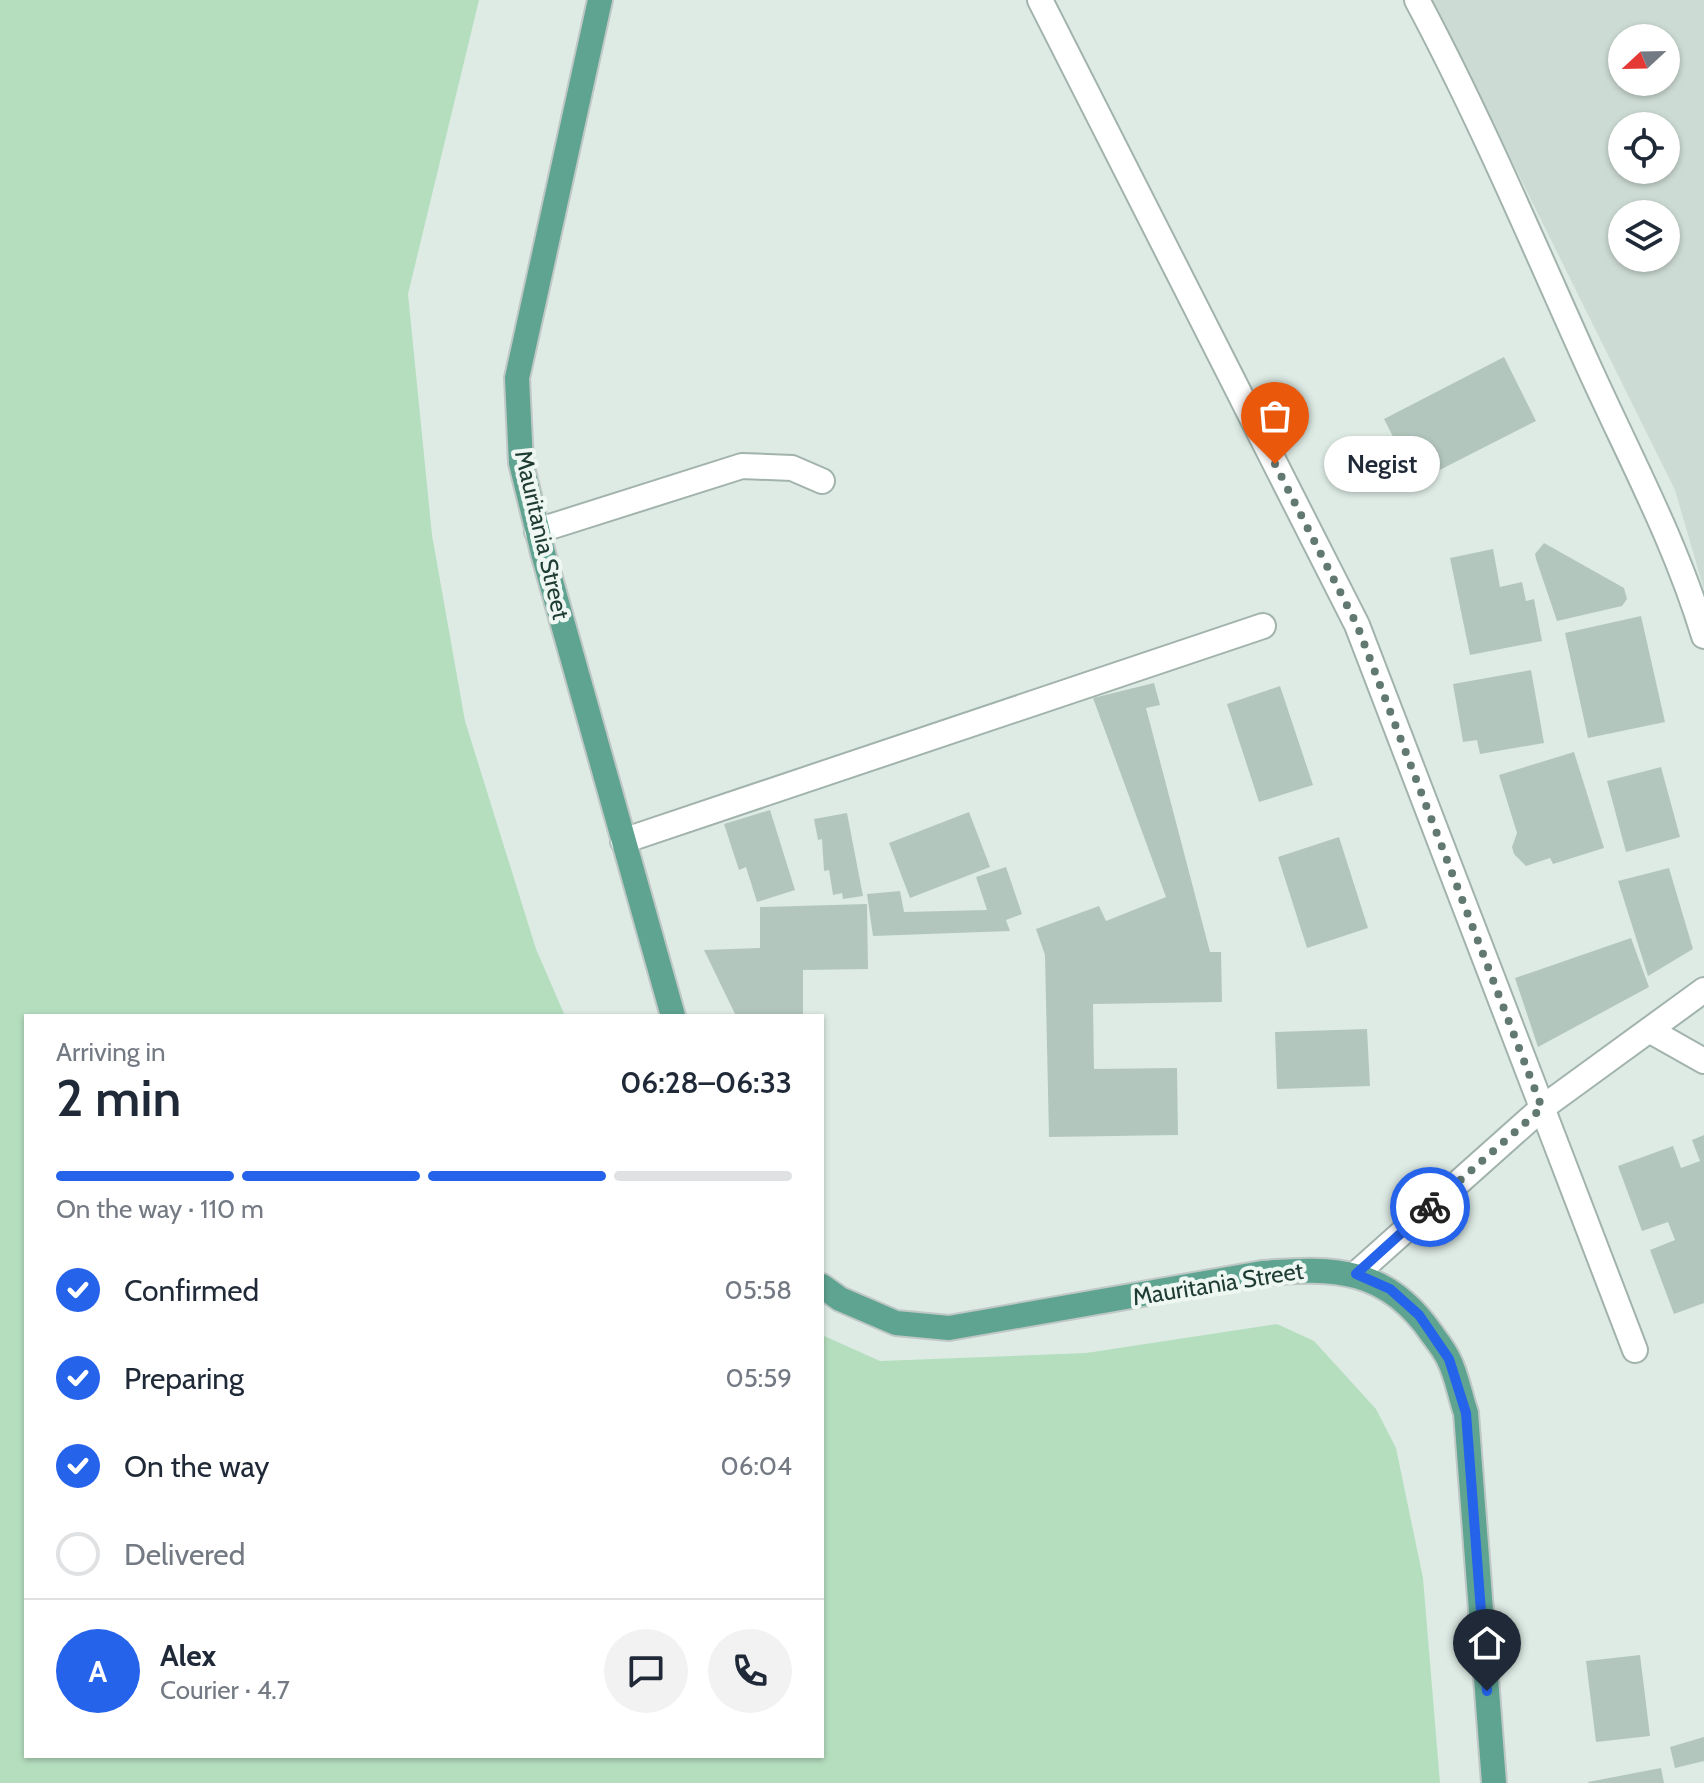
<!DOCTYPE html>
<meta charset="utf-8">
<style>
:root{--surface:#fff;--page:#f2f2f3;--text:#1f2937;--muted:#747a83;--line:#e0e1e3;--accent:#2563eb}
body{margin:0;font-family:Cabin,sans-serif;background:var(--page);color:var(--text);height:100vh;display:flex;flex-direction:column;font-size:30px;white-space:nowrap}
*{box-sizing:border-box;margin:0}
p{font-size:26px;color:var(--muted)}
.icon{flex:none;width:44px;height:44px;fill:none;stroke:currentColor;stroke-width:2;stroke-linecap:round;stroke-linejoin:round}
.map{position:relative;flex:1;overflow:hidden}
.sheet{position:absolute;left:24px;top:1014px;width:800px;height:744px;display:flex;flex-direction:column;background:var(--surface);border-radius:0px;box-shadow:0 2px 6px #0004}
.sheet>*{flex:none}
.needle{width:52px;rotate:248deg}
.controls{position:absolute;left:1608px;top:24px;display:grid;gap:16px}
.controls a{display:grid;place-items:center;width:72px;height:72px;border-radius:50%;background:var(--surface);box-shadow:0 2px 6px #0004;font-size:40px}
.pin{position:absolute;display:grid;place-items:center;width:68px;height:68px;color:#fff;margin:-82px -34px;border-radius:50% 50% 50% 0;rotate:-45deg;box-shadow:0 0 8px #0007}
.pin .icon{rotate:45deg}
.courier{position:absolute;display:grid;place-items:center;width:80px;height:80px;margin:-40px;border:6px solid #2563eb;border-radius:50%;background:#fff;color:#222;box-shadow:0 2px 10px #0007}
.bubble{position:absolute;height:56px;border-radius:28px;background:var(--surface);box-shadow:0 2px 6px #0004;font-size:26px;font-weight:600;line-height:56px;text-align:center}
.summary em{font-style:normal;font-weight:600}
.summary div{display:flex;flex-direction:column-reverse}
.summary{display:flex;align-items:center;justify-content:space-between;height:136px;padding:0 32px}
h1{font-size:52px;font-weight:600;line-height:60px}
.bar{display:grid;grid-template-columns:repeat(4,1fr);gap:12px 8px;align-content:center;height:96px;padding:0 32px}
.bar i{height:10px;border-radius:6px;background:var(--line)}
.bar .current{background:var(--accent)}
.bar p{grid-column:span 4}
.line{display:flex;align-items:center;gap:20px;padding:0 32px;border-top:2px solid var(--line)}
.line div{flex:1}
.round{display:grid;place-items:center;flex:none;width:84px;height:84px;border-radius:42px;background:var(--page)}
ol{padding:0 32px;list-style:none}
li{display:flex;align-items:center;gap:24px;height:88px}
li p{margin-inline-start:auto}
li .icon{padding:8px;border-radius:50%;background:var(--accent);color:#fff;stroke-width:4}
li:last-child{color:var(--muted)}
li i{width:44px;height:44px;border:4px solid var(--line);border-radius:50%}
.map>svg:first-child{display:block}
.built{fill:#ccdbd4;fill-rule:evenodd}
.green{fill:#b5debf}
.building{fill:#b3c6be}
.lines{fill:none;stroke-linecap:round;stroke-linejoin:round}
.minor-casing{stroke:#a1b3ac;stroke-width:28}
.primary-casing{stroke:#c0c8c6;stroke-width:28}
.minor{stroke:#fff;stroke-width:24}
.primary{stroke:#5fa491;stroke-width:24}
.done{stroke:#617971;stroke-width:8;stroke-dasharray:0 14.4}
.route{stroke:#2563eb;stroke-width:10}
.labels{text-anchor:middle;stroke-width:8;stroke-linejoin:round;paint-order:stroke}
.street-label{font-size:24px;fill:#1e3c33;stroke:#eff7f3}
</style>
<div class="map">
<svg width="1704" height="1783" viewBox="0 0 1704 1783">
<rect width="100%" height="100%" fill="#deebe5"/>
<path class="built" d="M1432,0H1704V590L1675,490ZM1622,38H1666V82H1622ZM1622,126H1666V170H1622ZM1622,214H1666V258H1622Z"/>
<path class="green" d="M0,0H479L408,294L432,535L465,721L536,949L565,1016H26V1756H822V1335L880,1361L1086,1353L1277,1324L1314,1341L1376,1409L1396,1448L1423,1578L1440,1783H0Z"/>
<path class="building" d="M1504,357L1536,421L1416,482L1384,419Z
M1544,543L1624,588L1627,599L1622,606L1557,621L1536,559L1535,554Z
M1493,549L1500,587L1522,582L1526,601L1534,599L1542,641L1470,655L1450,558Z
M1641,616L1665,722L1588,738L1565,633Z
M1531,670L1544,743L1480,754L1477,740L1463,742L1453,684Z
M1154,683L1160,705L1146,708L1210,952H1221L1222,1002L1093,1004L1094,1069L1177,1068L1178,1135L1049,1137L1045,955L1036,929L1099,906L1106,921L1166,897L1093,698Z
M1280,686L1313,785L1259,802L1227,704Z
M1574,752L1604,848L1553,864L1550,858L1526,866L1514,854L1512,847L1517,833L1499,775Z
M1661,767L1680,837L1626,852L1607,781Z
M770,810L795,890L757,902L746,867L739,870L724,824Z
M969,812L990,867L910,898L889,843Z
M847,813L863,896L843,899L842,893L833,895L829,870L824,871L822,839L818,840L814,819Z
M1339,837L1368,928L1307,948L1278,857Z
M1006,867L1022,914L1006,920L1010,931L873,936L867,894L900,891L904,912L987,910L976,877Z
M1669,868L1693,949L1648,976L1618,881Z
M867,904L868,969L803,970V1016H736L704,950L760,948V907Z
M1631,938L1649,987L1538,1047L1515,978Z
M1367,1029L1370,1086L1277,1089L1275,1032Z
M1704,1135V1303L1674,1314L1650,1250L1675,1240L1668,1222L1642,1231L1618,1166L1673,1146L1681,1168L1700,1161L1692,1140Z
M1640,1655L1650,1736L1596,1742L1586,1661Z
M1704,1737V1761L1675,1768L1670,1747Z
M1661,1768L1664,1783H1588V1782Z"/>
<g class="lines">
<g class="minor-casing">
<path id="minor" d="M1040,0L1357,625L1635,1350
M1417,0C1480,118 1532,241 1587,363C1628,454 1675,540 1704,636
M537,531L742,466L792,468L822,481
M623,841L1263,626
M1649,1030L1704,1061
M1356,1274L1542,1108L1704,990"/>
</g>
<g class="primary-casing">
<path id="primary" d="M600,0L517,378L521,463L543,553L673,1016
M822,1286L840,1299L896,1323L949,1328L1262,1273C1335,1267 1387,1268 1432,1334C1438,1342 1445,1351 1449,1360C1457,1376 1460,1396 1466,1413L1494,1783"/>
</g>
<use href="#minor" class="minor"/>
<use href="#primary" class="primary"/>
</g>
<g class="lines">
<path class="done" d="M1275,464L1357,625L1542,1108L1430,1207"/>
<path class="route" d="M1430,1207L1356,1274L1390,1289L1419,1315L1449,1359L1466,1413L1487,1691"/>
</g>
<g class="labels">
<g class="street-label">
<text transform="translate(542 535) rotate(77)" y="8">Mauritania Street</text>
<text transform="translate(1218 1284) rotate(-9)" y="8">Mauritania Street</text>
</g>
</g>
</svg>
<div class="controls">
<a><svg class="needle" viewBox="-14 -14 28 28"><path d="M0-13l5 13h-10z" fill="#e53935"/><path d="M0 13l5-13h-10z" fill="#747a83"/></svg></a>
<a><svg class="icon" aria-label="locate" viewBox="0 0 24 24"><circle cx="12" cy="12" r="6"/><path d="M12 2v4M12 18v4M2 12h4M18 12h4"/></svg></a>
<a><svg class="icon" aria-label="layers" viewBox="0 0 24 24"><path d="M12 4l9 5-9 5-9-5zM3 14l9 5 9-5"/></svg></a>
</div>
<div class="pin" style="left:1275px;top:464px;background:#ea580c"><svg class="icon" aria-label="bag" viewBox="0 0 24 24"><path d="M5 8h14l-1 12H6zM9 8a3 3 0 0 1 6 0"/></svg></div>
<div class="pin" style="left:1487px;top:1691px;background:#1f2937"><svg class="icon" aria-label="home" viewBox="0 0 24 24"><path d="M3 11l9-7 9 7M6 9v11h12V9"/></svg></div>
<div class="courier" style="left:1430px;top:1207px"><svg class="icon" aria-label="bike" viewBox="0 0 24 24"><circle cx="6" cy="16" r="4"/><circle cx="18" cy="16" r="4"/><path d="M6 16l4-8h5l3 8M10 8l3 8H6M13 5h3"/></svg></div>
<div class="bubble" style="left:1324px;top:436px;width:116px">Negist</div>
<section class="sheet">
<div class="summary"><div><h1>2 min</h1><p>Arriving in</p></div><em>06:28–06:33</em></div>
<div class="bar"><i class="current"></i><i class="current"></i><i class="current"></i><i></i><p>On the way · 110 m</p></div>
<ol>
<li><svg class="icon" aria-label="check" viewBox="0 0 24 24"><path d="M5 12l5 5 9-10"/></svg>Confirmed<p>05:58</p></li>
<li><svg class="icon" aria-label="check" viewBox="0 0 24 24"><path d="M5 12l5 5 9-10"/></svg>Preparing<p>05:59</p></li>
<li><svg class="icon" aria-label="check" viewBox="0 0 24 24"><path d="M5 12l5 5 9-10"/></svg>On the way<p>06:04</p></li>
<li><i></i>Delivered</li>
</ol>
<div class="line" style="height:144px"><b class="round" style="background:var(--accent);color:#fff">A</b><div><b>Alex</b><p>Courier · 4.7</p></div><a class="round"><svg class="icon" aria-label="chat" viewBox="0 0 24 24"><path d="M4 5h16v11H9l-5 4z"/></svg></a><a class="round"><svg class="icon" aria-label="phone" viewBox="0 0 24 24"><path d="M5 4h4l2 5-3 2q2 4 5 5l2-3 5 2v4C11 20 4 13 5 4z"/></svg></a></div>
</section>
</div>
